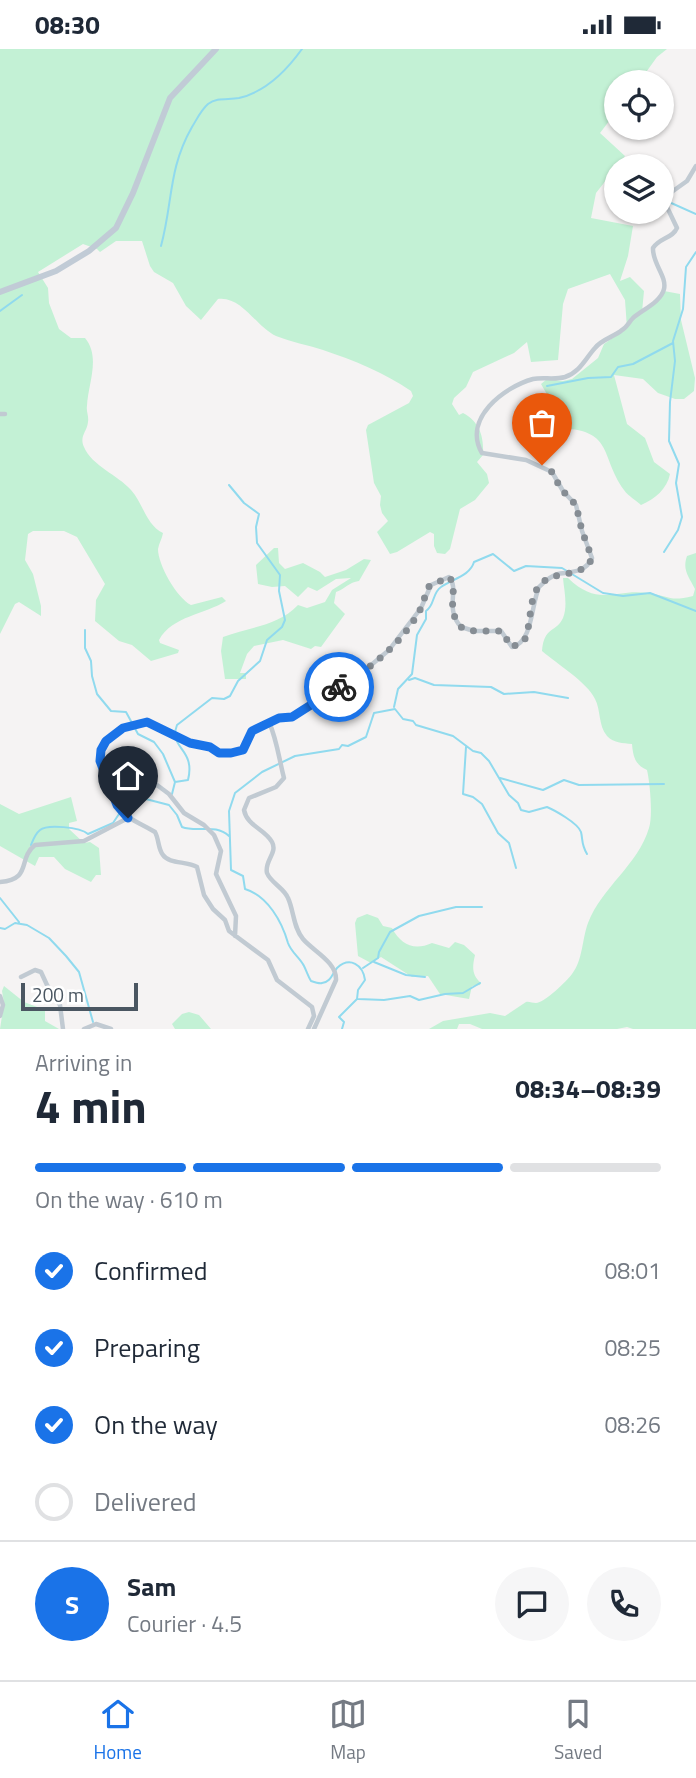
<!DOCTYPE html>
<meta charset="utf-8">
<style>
:root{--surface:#fff;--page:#f6f6f7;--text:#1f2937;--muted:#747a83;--line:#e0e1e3;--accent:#1a73e8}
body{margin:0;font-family:"Titillium Web",sans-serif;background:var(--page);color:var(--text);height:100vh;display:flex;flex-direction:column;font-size:26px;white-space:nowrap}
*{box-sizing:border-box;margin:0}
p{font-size:23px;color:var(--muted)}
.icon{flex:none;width:38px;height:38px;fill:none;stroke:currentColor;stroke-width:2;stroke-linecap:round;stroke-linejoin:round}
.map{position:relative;height:980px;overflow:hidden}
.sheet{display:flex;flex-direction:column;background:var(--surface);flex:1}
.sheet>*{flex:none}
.controls{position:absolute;left:604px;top:21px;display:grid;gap:14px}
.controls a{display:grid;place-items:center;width:70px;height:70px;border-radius:50%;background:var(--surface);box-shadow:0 2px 5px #0004;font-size:35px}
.scale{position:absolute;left:21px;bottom:18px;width:117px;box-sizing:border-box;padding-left:7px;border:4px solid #4a5661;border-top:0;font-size:19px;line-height:24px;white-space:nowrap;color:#4a5661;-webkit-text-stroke:5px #fff;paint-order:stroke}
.pin{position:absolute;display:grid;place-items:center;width:60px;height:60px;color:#fff;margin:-72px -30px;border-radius:50% 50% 50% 0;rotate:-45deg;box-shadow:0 0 7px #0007}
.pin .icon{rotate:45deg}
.courier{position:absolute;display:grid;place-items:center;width:70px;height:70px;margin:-35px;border:5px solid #1a73e8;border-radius:50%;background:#fff;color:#222;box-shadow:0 2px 9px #0007}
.headline em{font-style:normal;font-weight:700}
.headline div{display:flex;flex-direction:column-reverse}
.headline{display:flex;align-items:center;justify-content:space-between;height:119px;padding:0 35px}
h1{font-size:46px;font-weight:700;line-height:52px}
.bar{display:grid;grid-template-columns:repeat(4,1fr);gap:10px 7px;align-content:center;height:84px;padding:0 35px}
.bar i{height:9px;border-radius:5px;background:var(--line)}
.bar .selected{background:var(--accent)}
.bar p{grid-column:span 4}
.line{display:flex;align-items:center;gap:18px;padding:0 35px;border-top:2px solid var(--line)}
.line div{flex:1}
.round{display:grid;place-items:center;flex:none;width:74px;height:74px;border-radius:37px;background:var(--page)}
ol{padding:0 35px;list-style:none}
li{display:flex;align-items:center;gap:21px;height:77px}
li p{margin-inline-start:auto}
li .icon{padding:7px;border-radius:50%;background:var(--accent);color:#fff;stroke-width:4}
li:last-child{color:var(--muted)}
li i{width:38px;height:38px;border:4px solid var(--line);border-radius:50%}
.status{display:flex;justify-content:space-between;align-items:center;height:49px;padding:0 35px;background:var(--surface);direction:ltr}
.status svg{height:19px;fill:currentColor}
.tabs{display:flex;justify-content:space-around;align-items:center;height:98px;border-top:2px solid var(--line);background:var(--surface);font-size:19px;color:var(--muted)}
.tabs a{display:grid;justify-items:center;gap:4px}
.tabs .selected{color:var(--accent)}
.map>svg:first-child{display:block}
.green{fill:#c3f1d5}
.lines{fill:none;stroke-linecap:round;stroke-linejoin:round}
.stream{stroke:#90daee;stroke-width:2}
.street{stroke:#c1cad2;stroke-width:4.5}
.secondary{stroke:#c1cbd6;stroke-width:6}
.done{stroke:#868d94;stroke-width:7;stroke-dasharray:0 12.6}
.route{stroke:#1a73e8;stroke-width:9}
</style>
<div class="status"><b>08:30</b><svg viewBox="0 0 49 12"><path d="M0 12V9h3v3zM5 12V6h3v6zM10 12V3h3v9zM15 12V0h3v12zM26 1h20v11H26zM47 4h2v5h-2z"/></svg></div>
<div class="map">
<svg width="696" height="980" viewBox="0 0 696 980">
<rect width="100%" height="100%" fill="#f5f3f3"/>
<path class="green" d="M0,0H667L657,8L639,33H616V63L600,84L625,107L596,144L591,169L633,177L628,207L620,232L630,228L644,242L642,263L664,242L680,245L681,271L695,329L694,342L684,350H675L658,344L643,330L614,326L627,375L645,389L654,413L670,425C667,440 655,450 641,456C636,451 628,447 624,441C599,406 615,380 556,379V361L541,335L547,330L563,332L572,330L598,309L604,295L627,279L625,251L610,225L568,240L563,255L558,311L531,313L527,293L514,304L473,323L466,338L454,349L452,355L459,366L463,364C480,373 484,388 483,406L477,413L487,425L489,434L475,451L460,460L450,500L445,505L437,504L434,497V485L430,483L397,503L390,505L377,483L388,472L382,464L380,456L381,447L374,434L366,381L368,376L409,354L413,347L411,342C385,324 353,311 323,301C308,296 291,293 276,287C256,278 242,247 218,250L201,271L186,257L173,234L154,223L150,217L142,192H116L100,203L97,200L83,195L38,223L48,239L49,254L59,280L71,289H85C101,308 88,335 87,357C86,362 89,367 88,373C87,383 79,387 84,398C92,417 118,426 131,441C143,454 146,476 163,484C162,490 159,494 158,500C158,516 177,549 191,556L222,548L226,552C206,565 172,567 159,591L160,594L179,601L178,604L151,612L132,596L119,592L95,572L96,551L105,535L77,488L64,482H33L28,485L25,511L33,525L41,557V567L19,553L15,555L0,585Z
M274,499H278L279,514L285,520L303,514L320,523L325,528L346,521L364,510L371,511L359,532C349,533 345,540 336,543L334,554L345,565L321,598L315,597L311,600L283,591L254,597L247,605L240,624H246V630H225L221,602L223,588C250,578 278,577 298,556L307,559L325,553L332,541L351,529L336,530L317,542L308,538L298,548L285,537L272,538L258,535L256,516Z
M696,504V980H633L627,978L617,980H482L470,975H459L457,980H429L443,972L490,964L505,967L526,953C529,952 532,954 536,954C544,954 567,932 572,925C583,911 582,890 588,874C602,838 638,816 649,779C653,767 650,734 647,721C635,716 633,707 632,695C623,694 613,694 607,687C598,676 601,661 595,650C587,633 557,615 542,602C544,577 556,584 563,569C568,557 564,541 563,529H568C599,559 615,539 648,544C670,547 669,553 693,547L695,540C689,528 682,521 687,507Z
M71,748L77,772L69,774V780L84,794L90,793L99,799L101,826H96L91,833L65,820L54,808H39L35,817L0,797V755L19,765Z
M367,865L378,869L383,877L392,879C401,896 414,902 432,894L449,899L455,893L464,896L475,906C472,919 472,926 481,934L480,936L472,937L469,950L440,945L428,927L412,928L381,908L371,914L358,907L355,874L357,869Z
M4,937L24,953L45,961V972L59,980H0L4,954L2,942Z
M189,963L199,966L211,980H175L172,975L182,965Z"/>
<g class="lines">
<path class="stream" d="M669,153L696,165
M161,197C173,153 168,120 192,78C197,70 201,61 208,55C217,48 228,51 239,49C265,43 287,21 302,0
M0,262L22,246
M547,337L588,329L611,328L618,318L633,315L673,294
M664,503L678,481L682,468L676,434L679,415L669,392L670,353L675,312L673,292L683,260L686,218L696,203
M85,581V599L91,612L92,627L97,645L111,662L126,663L138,685L154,693L163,705L175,733L172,745
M409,631L415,629L434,636L491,638L504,645L534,643L568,649
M394,658L398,640L412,625L417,586L426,570V562C435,556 432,544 441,538C452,530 470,527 474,513L493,505L514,522L526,517L562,519L603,544L623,547L650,544L696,562
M466,698L463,745L473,748L482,755L498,784L509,794L516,819
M500,729L543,741L564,731L579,736L664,735
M175,733L188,731C196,699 168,700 177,676L212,649L224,650L230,647L238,632L260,612L267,591L282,578L285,571L279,542L280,526L257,494L256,478L259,465L244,454L229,436
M31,796C33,791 35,785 40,781C47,775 80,778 88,785L113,774L127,753L138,748L169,756L177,766L182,778C198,784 215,774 229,787
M0,849L19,873
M0,879L5,880L15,874L27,876L49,889L66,907L79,923L93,973
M374,913L406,926L425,928
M363,919L378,909L379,903L390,883L419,867L456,858H482
M358,950L384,951L410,947L419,951L445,945L463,944L480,934
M342,980L344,973L339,968L357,950L358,941L365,931C363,916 350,907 337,919C332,925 331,933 322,934C320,935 314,933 311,932C308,927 307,923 304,917C300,909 291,903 288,894C282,873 268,847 245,840L243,827L231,821L229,762L235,744L262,723L295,707L339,700L342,696L348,697L366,688L374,664L395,660L403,670L413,672L416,676L453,687L473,702L481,704L489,712L509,746L518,754L521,761L529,763L547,758C554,761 578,774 581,783C583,791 581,795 587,805"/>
<path class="street" d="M0,365H5
M269,673C277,691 279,710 284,729L276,738L249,749L244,761C247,777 265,780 272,793C278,804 264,812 267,824C271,834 284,839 288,849C294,862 293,878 303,890C313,902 337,913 336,931L314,980
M113,745L132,737L157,736L169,745L184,764L204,776L214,786L221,802L216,825L236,867L235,887
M0,833C33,830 17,810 35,796L84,792L128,769
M21,928L35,921L41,923L47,936L60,956L63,980
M0,947L3,956L0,967
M84,980L96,975L111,980
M308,980L314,967L312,958L277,931L268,911L229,882L225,871L213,860L204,846L197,818C187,812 169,815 163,806C158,800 159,790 155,783C128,767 124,772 111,741C104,724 92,702 111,688C146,662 154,680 188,693C195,696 202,694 209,697C220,702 224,708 239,703C248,700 246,689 252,682L279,669L292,668L370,617L389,601L421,559L431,536L449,528C460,540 444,559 461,578L474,582H501L512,598C533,593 531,556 539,538C544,533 550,527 558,525C572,523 586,523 592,509L582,482L576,456L563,442L552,423L526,411L482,404C462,370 504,338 533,330C543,328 555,331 565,328C580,323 585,310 595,299C602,290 614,288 622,281C627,278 629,273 633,269C642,261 661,253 664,240C667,227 652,214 653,199C659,189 673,189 677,179L667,158L666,147L687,132L696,117"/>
<path class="secondary" d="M0,243L56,222L89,202L116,179L133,144L170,49L216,0"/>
</g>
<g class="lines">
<path class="done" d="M339,638C371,619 404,593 421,559C424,553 425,545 428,538L449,528C460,540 444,559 461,578L474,582H501L512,598L524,592C532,576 528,551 539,537C553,519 583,531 592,509L582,482L576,456L561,440L552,423L542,416"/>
<path class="route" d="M128,769L117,756L100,712L101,701L106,692L123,679L147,673L190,694L210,698L219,704H231L243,701L252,682L279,669L292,668L339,638"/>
</g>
</svg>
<div class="controls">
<a><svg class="icon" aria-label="locate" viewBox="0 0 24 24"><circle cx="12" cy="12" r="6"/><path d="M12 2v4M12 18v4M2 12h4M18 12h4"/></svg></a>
<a><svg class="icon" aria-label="layers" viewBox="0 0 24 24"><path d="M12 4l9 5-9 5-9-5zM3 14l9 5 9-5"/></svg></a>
</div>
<div class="scale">200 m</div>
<div class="pin" style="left:542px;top:416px;background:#ea580c"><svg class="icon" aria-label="bag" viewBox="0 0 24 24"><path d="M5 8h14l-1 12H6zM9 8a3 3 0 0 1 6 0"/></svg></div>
<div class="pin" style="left:128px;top:769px;background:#1f2937"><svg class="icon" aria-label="home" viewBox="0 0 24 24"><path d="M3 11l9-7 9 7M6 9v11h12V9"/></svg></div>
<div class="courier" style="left:339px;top:638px"><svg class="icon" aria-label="bike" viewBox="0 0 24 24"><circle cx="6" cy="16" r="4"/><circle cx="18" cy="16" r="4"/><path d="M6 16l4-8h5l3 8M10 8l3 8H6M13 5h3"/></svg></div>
</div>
<section class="sheet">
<div class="headline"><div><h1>4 min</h1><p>Arriving in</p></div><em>08:34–08:39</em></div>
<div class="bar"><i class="selected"></i><i class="selected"></i><i class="selected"></i><i></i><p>On the way · 610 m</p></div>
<ol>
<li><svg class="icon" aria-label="check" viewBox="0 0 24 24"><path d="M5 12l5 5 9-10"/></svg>Confirmed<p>08:01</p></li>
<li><svg class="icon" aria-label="check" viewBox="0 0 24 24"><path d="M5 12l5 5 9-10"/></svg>Preparing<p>08:25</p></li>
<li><svg class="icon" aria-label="check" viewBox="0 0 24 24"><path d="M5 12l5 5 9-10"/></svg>On the way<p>08:26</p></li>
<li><i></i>Delivered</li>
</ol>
<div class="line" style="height:126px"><b class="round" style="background:var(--accent);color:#fff">S</b><div><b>Sam</b><p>Courier · 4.5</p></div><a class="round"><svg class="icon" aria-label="chat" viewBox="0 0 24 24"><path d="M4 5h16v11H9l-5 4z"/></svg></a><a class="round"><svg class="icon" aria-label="phone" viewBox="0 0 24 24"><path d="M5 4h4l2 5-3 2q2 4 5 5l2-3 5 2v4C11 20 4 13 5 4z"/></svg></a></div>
</section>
<nav class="tabs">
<a class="selected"><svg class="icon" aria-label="home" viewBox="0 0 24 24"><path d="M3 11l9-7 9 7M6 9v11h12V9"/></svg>Home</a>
<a><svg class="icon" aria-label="map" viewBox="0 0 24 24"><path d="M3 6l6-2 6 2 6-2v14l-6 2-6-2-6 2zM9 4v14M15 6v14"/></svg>Map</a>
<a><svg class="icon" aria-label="saved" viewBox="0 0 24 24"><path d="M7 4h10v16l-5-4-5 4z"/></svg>Saved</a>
</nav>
